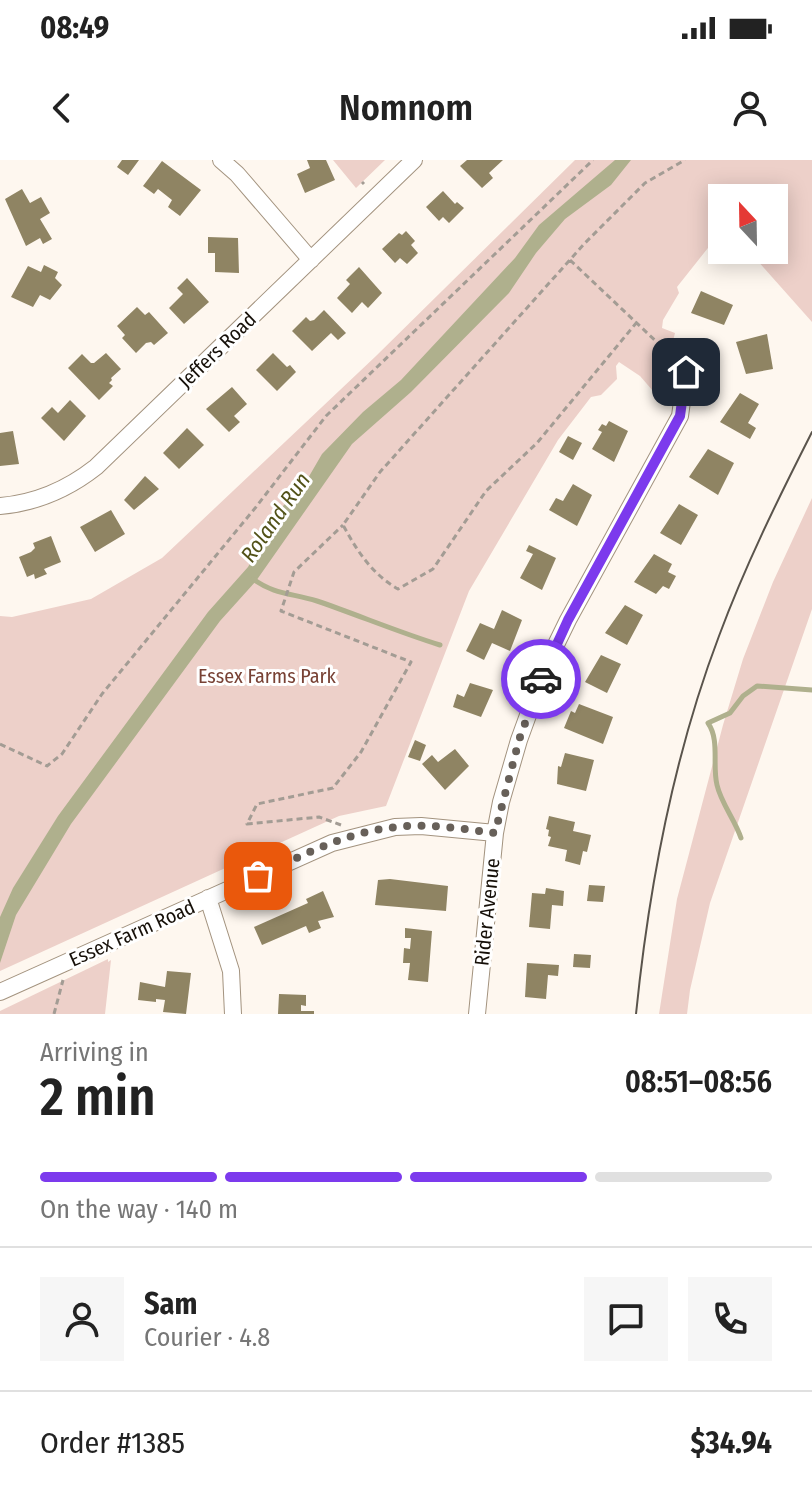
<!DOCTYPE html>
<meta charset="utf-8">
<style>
:root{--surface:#fff;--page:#f6f6f6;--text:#222;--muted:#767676;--line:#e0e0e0;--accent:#7c3aed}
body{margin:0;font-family:"Fira Sans Condensed",sans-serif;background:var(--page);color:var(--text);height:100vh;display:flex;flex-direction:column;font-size:30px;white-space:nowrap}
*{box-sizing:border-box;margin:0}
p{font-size:26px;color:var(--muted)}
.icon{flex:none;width:44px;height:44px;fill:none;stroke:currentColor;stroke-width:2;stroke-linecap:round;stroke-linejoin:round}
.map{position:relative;height:854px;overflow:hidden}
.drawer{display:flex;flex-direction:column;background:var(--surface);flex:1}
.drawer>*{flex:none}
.needle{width:52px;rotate:338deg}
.controls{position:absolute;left:708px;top:24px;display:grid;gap:16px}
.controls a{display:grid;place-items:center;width:80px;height:80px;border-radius:0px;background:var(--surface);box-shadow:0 4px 20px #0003;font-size:40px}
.pin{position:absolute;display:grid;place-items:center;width:68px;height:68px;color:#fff;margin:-34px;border-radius:16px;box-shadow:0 4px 12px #0006}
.courier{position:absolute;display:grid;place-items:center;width:80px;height:80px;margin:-40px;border:6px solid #7c3aed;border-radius:50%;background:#fff;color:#222;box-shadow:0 2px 10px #0007}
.head em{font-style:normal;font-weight:600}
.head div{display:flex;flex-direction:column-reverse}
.head{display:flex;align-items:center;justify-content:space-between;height:136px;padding:0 40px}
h1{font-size:52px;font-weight:600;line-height:60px}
.bar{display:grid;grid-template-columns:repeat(4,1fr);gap:12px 8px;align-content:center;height:96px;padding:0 40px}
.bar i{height:10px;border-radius:6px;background:var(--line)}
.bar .on{background:var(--accent)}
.bar p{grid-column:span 4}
.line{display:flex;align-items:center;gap:20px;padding:0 40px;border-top:2px solid var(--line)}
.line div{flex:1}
.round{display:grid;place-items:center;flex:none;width:84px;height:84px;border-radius:0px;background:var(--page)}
.status{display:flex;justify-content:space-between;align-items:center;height:56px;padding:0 40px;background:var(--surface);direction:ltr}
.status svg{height:22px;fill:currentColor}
header{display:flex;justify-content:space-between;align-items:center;height:104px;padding:0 40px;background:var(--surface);font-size:36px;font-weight:600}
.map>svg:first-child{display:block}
.green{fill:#edd0c9}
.water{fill:#afb08d}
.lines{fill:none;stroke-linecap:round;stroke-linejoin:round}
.stream{stroke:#afb08d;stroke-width:5}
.building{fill:#8f8463}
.minor-casing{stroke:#a3937f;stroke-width:18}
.path{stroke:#a39c94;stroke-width:3;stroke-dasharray:6 4;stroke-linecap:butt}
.minor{stroke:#fff;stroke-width:16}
.tram{stroke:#5a544c;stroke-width:2}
.done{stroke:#676059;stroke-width:8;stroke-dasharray:0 14.4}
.route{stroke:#7c3aed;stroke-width:10}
.labels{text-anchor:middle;stroke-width:6;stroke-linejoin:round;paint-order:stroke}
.street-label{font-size:20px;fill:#150f08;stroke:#fff}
.park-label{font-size:20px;fill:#784235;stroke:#fff}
.water-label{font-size:22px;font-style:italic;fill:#525218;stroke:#fff}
</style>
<div class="status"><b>08:49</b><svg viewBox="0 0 49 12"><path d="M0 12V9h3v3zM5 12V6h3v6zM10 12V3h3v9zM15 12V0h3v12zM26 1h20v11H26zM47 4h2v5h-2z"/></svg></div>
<header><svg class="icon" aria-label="back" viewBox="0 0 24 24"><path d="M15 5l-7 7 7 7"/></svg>Nomnom<svg class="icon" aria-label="person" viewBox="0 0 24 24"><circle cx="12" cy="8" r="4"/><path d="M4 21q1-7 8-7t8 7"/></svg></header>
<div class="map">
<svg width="812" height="854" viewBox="0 0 812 854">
<rect width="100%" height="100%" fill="#fef7ef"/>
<path class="green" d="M333,0H385L356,28Z
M575,0H812V162L748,90H774V38H722V74H719L677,127L679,133L663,160L662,168L675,173L672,185L660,197L658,221L653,231L640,216L619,202L616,206L617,219L601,235L591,237L558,280L469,431L386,646L339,656L0,811V456L12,457L91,439L162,398L376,196Z
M812,338V449L710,743L690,830L687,854H659L677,739L723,565L743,499L773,422Z
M108,799V802L111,800L105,854H0V851Z"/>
<path class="water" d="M615,0H631L611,25L565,59L536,93L509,133L411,232L352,284L256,421L220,461L71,664L16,755L0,803V757L13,728L58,656L208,452L248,407L283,346L304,325L322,294L363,252L401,220L515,98L539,65Z"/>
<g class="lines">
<path class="stream" d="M253,419C275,435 292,433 317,441C358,455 398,472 440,485
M741,678C735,660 721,643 717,625C712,605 720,580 708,563L730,553L743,536L757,526L812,530"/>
</g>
<path class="building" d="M122,0H139L128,15L117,7Z
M307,0H326L335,20L305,33L297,14L310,8Z
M467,0H503L489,13L493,18L482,28L460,6Z
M162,1L201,30L180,56L168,47L172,40L158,29L154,34L143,26Z
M22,29L30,43L41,37L50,53L40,59L52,79L43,84L40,78L26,86L5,39Z
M443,31L455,44L457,42L464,48L449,63L443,57L439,61L426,47Z
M406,71L415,81L411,85L418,93L407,104L400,98L395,103L382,89L399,73L402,75Z
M208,77L238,78L239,113L215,112V93H208Z
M44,105L58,112L55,118L62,125L50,140L40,135L33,147L11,137L28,106L41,112Z
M359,107L382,133L368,148L362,142L352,153L337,138L350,124L346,120Z
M187,118L209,142L184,164L169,148L183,134L177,128Z
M701,131L733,145L724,165L691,153Z
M137,147L145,155L149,152L168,173L154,185L151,182L146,183L136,193L122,178L125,175L117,166Z
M324,150L346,173L338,180L331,173L312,191L292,171L306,157L310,161L314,160Z
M767,174L773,209L746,214L736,182Z
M106,193L121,209L111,218L112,220L109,223L113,226L99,240L68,208L82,194L91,203H94Z
M273,193L287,207L290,205L296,212L277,231L256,210Z
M232,227L247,244L234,256L240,262L229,272L206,249Z
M740,233L759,244L748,263L756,268L750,279L720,262Z
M70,240L86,256L64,281L41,258L52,247L58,253Z
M609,261L628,271L614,302L592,289L602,272L598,270L602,264L606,266Z
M187,268L204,285L179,309L163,293Z
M13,271L19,304L0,306V273Z
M568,276L582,283L573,300L559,292Z
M708,289L734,303L718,335L689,317Z
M145,316L159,329L134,350L124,340Z
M573,324L592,335L577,366L549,350L556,338L563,341Z
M679,344L698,355L681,385L660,373Z
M111,350L125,374L95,392L80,367Z
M51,376L61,402L44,409L47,414L35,419L34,414L27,417L19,397L31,392L35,388L33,383Z
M529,385L556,398L542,430L520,418L533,394L526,391Z
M654,394L672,404L668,412L676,416L669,429L663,426L656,434L634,422Z
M625,445L643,455L627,485L605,473Z
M502,450L522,460L510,491L492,483L484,500L466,491L480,463L494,469Z
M601,495L621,504L607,533L585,522Z
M470,523L493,530L481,557L453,547L457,534L464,537Z
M579,544L613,557L603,584L564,568L571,551L575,553Z
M415,580L426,585L420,601L408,597Z
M455,589L469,606L445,630L422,604L432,595L438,602Z
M565,593L594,600L586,631L557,624L558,606L561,607Z
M549,656L575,662L573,671L591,675L587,692L583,691L580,705L565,701L567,690L548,686L551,677L548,676L549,670L546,669Z
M390,719L448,726L446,751L375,745L378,720Z
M589,725L605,726L603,742L587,741Z
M546,728L564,731L563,746L552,745L550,769L529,767L532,733L545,734Z
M323,731L334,757L318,761L321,768L309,773L306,766L262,785L254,767L308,743L306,739Z
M405,768L432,771L428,822L408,820L410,803H403L404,788L410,789L411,778H405Z
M574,794L591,795L590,808L573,807Z
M527,803L559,805L558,816L548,815L546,839L525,837Z
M167,811L191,813L186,854L163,852L165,840L156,839V842L138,840L140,822L165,827Z
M279,834L306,835V846L301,845V851H314V854H278Z"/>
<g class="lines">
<g class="minor-casing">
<path id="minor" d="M221,0L237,14L311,100
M0,346C36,343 68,329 96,307L414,0
M208,738L231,811L233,854
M0,832L332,683L395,667L421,666L495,673
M477,854L495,673L501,642L519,580L547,503L568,460L680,256L686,212"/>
</g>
<path class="path" d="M362,22L364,24
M570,100L661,186
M637,162L537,283L486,331L433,409L398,429C372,414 357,391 343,365L380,312L585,83L645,23L685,0
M0,584L47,606L62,594L102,534L256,347L326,256L593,0
M341,665L319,657L247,664L257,644L333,628L361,592L411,502L281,451L294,412L343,365
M54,854L63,820"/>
<use href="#minor" class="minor"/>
<path class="tram" d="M636,854C649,726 673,597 719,476C745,406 778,339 812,272"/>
</g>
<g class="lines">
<path class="done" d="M258,716C302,696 347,671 397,667C429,663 463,669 495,673L519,580L541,519"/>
<path class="route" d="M541,519L568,460L680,256L686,212"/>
</g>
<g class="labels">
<g class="street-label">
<text transform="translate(217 190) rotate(-44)" y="7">Jeffers Road</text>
<text transform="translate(487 752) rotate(-84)" y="7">Rider Avenue</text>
<text transform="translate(132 773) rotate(-24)" y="7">Essex Farm Road</text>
</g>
<g class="park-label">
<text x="267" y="523">Essex Farms Park</text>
</g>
<g class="water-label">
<text transform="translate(275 357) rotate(-55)" y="8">Roland Run</text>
</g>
</g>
</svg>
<div class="controls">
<a><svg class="needle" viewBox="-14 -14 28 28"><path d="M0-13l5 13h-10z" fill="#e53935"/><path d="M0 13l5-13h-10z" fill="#767676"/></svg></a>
</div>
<div class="pin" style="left:258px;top:716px;background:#ea580c"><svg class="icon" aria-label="bag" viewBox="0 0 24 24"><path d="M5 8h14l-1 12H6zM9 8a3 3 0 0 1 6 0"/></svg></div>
<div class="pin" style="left:686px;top:212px;background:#1f2937"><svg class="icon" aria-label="home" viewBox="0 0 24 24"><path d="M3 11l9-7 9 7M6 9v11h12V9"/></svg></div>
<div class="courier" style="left:541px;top:519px"><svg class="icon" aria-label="car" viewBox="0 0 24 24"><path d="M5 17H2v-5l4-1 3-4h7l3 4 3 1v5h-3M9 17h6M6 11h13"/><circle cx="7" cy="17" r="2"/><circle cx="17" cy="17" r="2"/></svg></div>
</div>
<section class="drawer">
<div class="head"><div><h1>2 min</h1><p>Arriving in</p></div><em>08:51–08:56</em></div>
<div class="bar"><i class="on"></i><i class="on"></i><i class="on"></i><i></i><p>On the way · 140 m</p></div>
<div class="line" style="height:144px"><a class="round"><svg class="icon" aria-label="person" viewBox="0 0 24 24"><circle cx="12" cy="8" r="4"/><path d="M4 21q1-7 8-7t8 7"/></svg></a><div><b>Sam</b><p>Courier · 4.8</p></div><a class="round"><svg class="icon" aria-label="chat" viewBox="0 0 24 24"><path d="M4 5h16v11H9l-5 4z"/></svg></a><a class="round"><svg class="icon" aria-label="phone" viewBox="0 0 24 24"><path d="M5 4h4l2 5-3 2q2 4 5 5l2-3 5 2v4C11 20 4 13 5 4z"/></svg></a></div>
<div class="line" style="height:104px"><div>Order #1385</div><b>$34.94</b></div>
</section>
